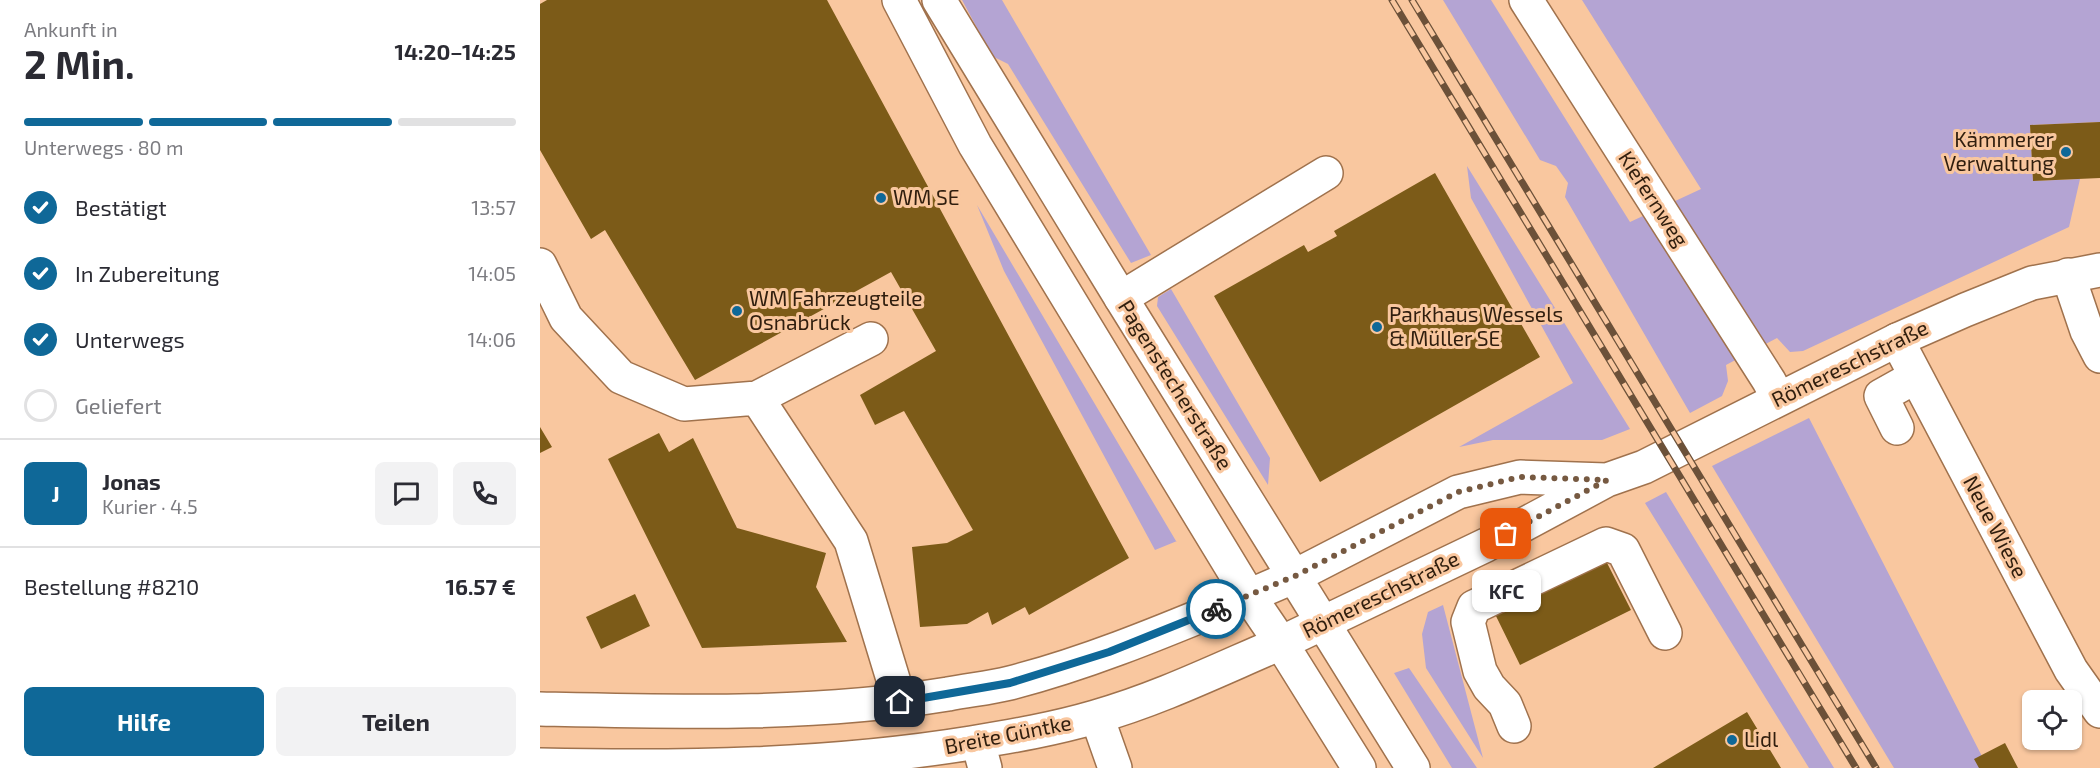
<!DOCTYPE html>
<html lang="de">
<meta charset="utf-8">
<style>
:root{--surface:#fff;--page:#f2f2f3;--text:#2b2b33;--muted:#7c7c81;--line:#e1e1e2;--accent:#0f6898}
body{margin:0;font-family:"Exo 2",sans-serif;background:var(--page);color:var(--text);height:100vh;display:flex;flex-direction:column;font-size:22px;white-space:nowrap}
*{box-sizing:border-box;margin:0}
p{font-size:20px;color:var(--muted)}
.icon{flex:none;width:33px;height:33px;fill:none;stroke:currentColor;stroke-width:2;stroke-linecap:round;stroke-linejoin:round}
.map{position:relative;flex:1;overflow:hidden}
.sheet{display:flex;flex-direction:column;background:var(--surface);width:540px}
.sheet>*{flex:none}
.tools{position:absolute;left:1482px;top:690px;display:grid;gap:12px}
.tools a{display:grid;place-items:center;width:60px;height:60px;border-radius:9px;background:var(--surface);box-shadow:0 2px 4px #0004;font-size:30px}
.pin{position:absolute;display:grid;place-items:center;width:51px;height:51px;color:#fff;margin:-26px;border-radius:12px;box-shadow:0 3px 9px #0006}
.courier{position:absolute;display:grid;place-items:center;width:60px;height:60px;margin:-30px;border:4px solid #0f6898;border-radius:50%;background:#fff;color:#222;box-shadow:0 2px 8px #0007}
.bubble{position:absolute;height:42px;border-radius:9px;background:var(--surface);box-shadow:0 2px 4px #0004;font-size:20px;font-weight:700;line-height:42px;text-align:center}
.headline em{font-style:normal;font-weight:700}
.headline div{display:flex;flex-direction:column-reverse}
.headline{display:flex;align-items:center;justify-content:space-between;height:102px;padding:0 24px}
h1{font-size:39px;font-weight:700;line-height:45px}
.bar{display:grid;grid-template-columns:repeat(4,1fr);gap:9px 6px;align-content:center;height:72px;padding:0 24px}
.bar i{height:8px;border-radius:4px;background:var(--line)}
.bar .on{background:var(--accent)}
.bar p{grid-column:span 4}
.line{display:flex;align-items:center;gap:15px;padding:0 24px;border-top:2px solid var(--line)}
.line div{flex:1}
.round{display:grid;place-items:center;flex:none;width:63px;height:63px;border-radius:9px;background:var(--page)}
ol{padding:0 24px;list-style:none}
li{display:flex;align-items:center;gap:18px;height:66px}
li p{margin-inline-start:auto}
li .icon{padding:6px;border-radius:50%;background:var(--accent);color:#fff;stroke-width:4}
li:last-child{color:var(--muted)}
li i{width:33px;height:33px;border:3px solid var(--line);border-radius:50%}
.cta{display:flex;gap:12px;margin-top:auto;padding:12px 24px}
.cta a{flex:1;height:69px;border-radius:9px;background:var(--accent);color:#fff;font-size:24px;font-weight:700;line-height:69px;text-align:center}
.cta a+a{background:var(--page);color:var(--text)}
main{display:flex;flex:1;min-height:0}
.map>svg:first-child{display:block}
.green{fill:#b4a4d3}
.building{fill:#7c5b18}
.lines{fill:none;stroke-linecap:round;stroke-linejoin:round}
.minor-casing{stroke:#a0724d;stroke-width:36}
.major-casing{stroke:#a0724d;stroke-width:36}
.minor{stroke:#fff;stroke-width:33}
.major{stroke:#fff;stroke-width:33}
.rail-casing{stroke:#6c5139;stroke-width:7}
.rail{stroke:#f9c79f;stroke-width:4.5;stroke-dasharray:14;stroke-linecap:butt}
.done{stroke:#765941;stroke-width:6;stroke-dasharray:0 10.8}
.route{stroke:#0f6898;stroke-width:8}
.poi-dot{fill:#0f6898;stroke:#f9c79f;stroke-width:2}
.labels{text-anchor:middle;stroke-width:6;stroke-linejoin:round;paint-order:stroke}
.poi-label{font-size:21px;fill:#301e0e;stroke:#f9c79f;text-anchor:start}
.street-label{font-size:21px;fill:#301e0e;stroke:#f9c79f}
</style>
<main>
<section class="sheet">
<div class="headline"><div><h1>2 Min.</h1><p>Ankunft in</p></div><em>14:20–14:25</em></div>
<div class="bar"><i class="on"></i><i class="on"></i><i class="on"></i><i></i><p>Unterwegs · 80 m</p></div>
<ol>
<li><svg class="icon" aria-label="check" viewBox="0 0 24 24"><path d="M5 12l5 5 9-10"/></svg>Bestätigt<p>13:57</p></li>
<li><svg class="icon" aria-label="check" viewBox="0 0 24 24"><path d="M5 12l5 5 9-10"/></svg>In Zubereitung<p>14:05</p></li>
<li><svg class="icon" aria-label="check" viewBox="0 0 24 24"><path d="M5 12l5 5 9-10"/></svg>Unterwegs<p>14:06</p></li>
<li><i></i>Geliefert</li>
</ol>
<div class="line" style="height:108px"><b class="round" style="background:var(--accent);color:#fff">J</b><div><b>Jonas</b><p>Kurier · 4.5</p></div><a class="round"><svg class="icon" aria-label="chat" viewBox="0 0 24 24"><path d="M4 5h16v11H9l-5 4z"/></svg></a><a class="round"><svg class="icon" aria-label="phone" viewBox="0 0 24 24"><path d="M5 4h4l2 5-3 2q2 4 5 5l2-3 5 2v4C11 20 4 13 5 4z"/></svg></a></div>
<div class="line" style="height:78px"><div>Bestellung #8210</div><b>16.57 €</b></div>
<div class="cta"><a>Hilfe</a><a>Teilen</a></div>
</section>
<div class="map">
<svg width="1560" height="768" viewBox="0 0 1560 768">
<rect width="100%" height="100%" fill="#f9c79f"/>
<path class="green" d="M422,0H462L611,255L591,263L468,64L452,56Z
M903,0H951L1090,222L1161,189L1042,0H1560V122L1490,125L1493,181L1540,179L1529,227L1263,351L1250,352L1237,338L1186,365L1188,381L1182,396L1150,413L1025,197L1028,183L1016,166L1000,160Z
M927,166L1090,429L1062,440H953L919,447L1033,383L931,198Z
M437,205L636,541H637L615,550L464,271Z
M631,289L730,458L728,485L617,306L618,297Z
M1269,418L1448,768H1354L1172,466Z
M1126,492L1294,768H1269L1105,503Z
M903,605L943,758L886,668L882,634L888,612Z
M869,668L937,768H912L854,673Z"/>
<path class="building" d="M7,0H287L589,558L489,615L485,607L452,625L448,612L427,624L380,627L372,547L407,543L433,530L364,411L335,425L320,395L396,351L351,272L155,380L65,230L51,239L0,150V4Z
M1560,122V178L1493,181L1490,125Z
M895,173L1000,357L780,482L674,296L764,245L768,252L797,236L794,231Z
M0,427L12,447L0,453Z
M119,433L129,452L153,438L197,528L286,553L276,587L307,642L162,648L68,459Z
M1064,557L1091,610L980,665L954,612Z
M95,594L110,626L61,649L46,617Z
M1207,712L1241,768H1113Z
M1465,743L1478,768H1439L1434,759Z"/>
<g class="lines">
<g class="minor-casing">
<path id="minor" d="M986,0L1229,381L1238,398
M0,265L26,318L81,377L144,404L217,398
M1528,275L1547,331L1560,356
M581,298L786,173
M331,339L217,398L311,541L360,702
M1357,340L1531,670L1560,711
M1357,428L1341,396L1375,377
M0,709C136,712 273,716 408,694C428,690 450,688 470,683C552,662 631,628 709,596
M557,717L575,768
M974,726L965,704L949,687L940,671L928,622L934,607L1066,544L1083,550L1125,633
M438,742L445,768
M0,765C144,768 288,766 431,743C473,736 514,729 555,717C619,699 680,669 741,643"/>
</g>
<g class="major-casing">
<path id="major" d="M359,0L435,145L709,596L741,643L819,768
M399,0L581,298L873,768
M709,596L755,576L918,492L980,477L1066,480
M741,643L946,545L1067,480L1104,467L1357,340L1425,310L1492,283L1560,270"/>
</g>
<use href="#minor" class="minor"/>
<use href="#major" class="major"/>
<g class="rail-casing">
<path id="rail" d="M852,0L1316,768
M872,0L1336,768"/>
</g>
<use href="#rail" class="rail"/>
</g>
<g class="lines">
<path class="done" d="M676,609L755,576L918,492L980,477L1067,480L966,534"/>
<path class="route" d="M360,702L470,683L569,652L676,609"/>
</g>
<g class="poi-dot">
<circle cx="1526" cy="152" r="6"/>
<circle cx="341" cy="198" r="6"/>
<circle cx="197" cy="311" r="6"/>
<circle cx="837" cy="327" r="6"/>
<circle cx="1192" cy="740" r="6"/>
</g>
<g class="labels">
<g class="poi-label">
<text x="1514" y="147" text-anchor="end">Kämmerer<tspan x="1514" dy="24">Verwaltung</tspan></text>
<text x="353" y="205">WM SE</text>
<text x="209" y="306">WM Fahrzeugteile<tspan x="209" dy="24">Osnabrück</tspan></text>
<text x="849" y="322">Parkhaus Wessels<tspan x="849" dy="24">&amp; Müller SE</tspan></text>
<text x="1204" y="747">Lidl</text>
</g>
<g class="street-label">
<text transform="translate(1113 199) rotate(57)" y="7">Kiefernweg</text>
<text transform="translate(1310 364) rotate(-26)" y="7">Römereschstraße</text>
<text transform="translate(635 385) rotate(58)" y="7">Pagenstecherstraße</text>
<text transform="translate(1455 527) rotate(62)" y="7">Neue Wiese</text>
<text transform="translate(841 595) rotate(-26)" y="7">Römereschstraße</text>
<text transform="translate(468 735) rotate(-11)" y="7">Breite Güntke</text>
</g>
</g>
</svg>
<div class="tools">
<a><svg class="icon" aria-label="locate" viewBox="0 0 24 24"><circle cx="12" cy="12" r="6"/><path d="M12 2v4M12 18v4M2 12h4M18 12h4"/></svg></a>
</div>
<div class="pin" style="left:966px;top:534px;background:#ea580c"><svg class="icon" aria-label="bag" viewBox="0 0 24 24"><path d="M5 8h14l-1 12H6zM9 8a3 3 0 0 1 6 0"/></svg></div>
<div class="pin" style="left:360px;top:702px;background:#1f2937"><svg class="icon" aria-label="home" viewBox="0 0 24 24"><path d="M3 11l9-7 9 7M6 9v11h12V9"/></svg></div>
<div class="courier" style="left:676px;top:609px"><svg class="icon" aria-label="bike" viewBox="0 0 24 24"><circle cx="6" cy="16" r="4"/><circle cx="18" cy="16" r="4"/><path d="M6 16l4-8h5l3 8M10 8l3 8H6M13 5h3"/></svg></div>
<div class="bubble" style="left:932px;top:570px;width:69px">KFC</div>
</div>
</main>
